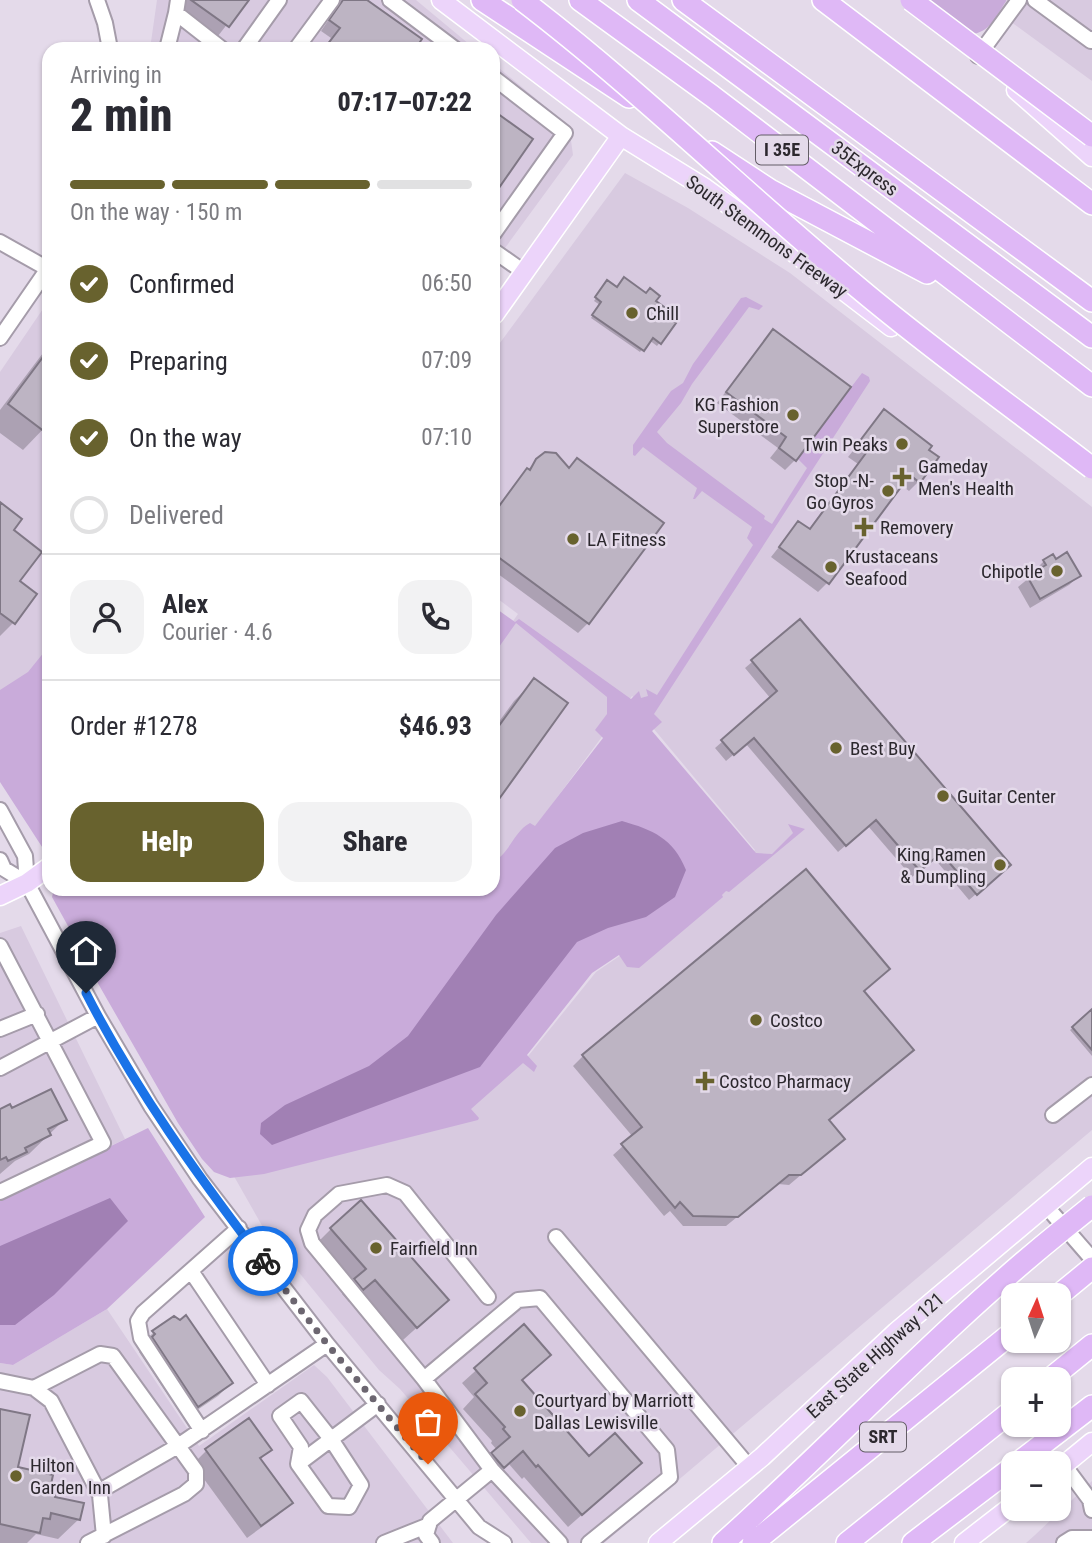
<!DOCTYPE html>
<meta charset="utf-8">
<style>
:root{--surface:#fff;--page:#f2f2f3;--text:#2b2b33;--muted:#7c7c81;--line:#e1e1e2;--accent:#68622e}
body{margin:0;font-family:"Roboto Condensed",sans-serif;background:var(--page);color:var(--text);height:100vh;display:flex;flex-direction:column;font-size:26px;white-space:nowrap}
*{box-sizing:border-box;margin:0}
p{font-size:23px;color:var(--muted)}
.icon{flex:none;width:38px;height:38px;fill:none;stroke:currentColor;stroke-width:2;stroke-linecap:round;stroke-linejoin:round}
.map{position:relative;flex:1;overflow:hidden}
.side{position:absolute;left:42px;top:42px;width:458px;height:854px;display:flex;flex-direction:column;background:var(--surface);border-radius:21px;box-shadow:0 2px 5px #0004}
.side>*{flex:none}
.needle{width:46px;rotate:3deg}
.controls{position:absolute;left:1001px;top:1283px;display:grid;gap:14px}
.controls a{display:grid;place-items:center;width:70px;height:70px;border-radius:14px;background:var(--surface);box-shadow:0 2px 5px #0004;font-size:35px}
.pin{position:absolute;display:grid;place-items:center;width:60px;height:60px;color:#fff;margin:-72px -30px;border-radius:50% 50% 50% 0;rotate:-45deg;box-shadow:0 0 7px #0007}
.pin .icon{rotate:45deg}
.courier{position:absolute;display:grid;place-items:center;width:70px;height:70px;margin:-35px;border:5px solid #1a73e8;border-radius:50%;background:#fff;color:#222;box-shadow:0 2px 9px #0007}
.head em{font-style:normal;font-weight:800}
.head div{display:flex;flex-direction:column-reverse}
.head{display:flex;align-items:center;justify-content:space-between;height:119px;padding:0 28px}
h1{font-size:46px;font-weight:800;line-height:52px}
.bar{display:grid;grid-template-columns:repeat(4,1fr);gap:10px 7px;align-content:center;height:84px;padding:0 28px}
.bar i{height:9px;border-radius:5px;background:var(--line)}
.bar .selected{background:var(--accent)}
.bar p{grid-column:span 4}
.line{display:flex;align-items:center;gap:18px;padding:0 28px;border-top:2px solid var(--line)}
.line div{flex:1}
.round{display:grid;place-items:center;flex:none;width:74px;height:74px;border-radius:21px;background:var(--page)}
ol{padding:0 28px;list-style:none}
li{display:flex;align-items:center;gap:21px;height:77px}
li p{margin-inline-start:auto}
li .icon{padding:7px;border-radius:50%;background:var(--accent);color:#fff;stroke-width:4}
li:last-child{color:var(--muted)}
li i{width:38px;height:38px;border:4px solid var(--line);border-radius:50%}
.action{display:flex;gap:14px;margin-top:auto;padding:14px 28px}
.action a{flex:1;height:80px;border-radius:21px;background:var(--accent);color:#fff;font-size:28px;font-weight:800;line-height:80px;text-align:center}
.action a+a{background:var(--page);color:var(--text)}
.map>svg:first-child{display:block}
.built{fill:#d8cae0}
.green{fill:#c9abda}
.water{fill:#a180b4}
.shadow{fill:#0003}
.building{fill:#bdb4c3;stroke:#7f7785;stroke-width:2}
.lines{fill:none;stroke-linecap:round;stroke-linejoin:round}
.minor-casing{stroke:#a59caa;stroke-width:18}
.major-casing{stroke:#fff;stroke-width:21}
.highway-casing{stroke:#fff;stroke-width:24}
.minor{stroke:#fff;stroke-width:14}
.major{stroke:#ecd4fa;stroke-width:18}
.highway{stroke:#dfb8f6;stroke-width:21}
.highway-bridge-casing{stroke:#fff;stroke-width:24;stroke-linecap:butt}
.highway-bridge{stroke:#dfb8f6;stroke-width:21}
.done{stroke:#6c6670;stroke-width:7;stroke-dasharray:0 12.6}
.route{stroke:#1a73e8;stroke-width:9}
.poi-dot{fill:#68622e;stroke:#e4daea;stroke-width:2.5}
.labels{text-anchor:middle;stroke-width:5;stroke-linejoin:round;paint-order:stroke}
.shield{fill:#e4daea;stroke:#635d66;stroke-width:2}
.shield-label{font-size:18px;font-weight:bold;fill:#2c282e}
.street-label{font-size:19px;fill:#2c282e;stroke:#e4daea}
.poi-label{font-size:19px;fill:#2c282e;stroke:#e4daea;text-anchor:start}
</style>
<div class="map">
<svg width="1092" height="1543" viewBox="0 0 1092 1543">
<rect width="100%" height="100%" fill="#e4daea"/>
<path class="built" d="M157,0H416L475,49H150Z
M981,0H1092V81Z
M494,64L569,126L573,155L494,263Z
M625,173L688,208L790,273L1092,507V1130L604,1543H531L400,1389L379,1370L265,1231L231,1171L473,1105L529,1055L596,972L624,953L755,850L648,722L653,712L632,696L494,883V648L518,614L494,596V351Z
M49,300V650L32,673L0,691V372Z
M21,926L125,1139L0,1200V933Z
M107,1309L199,1446L314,1365L327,1377L453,1543H0V1363L13,1365Z
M1092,1481V1543H1026L1035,1535Z"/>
<path class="green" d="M928,0H1006V1C996,16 990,33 971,34Z
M746,297L763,306L759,310L749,307L692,384L681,403L657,432L667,443L765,516L764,519L772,524L807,468L797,458L862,373L869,377L870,381L654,714L662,722L652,731L756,853L772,854L793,833L788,824L805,829L729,892L726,891L722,895L723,897L639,968L627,967L619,955L592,973L527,1055L537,1066L534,1072L523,1063L471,1109L479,1118L478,1120L264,1174L230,1178L214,1172L202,1159L178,1123L84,959L79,946L52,897L54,889H494V861C510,853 514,831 530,823L535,826L603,738L595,730L607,714V697L516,623L494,654V607L515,622L519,619L631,699L639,691L641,698L648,696L646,689L657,695L753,545L747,538L752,527L702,491L695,499H693L697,488L643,447L635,456L633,455V445L671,391L683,383L693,364L741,298Z
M49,646V846L44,850L0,782V690L28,672Z
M148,1128L205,1217L107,1309L13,1365L0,1363V1200Z"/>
<path class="water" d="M622,821C653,830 673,838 686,870L675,897L646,917L608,928L577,942L480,1067L272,1145L260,1134L261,1123L285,1105L369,1066L408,1036L496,915L555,848L583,833Z
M110,1198L128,1221L54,1295L15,1325H0V1246Z"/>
<path class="shadow" d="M181,0H246L218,36L177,5Z
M342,0H364L412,49H323L331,38L321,31Z
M494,113L531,139L494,192Z
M605,285L646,295L665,318L674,324L657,346L649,340L640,352L591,318L600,305L594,301Z
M773,331L795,460L785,470L770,458L778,448L717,403Z
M49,345V423L23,450L0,433V410Z
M884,412L919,481L909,491L901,485L828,582L818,592L771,557L798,523L808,530L858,464L848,457Z
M550,454L561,458L568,470L662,523L588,623L578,633L494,571V512L518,480L541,456Z
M0,504L11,531L17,582L13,623L0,636Z
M1053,556L1055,561L1079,576L1069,585L1030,608L1018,587L1035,573L1034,571L1044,561Z
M800,621L1002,872L969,900L934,858L912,877L868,826L838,852L746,744L726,761L715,748L771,699L745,668Z
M534,681L566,703L494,803V726L495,727L514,701Z
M863,992L828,1121L833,1148L789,1185L778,1184L726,1226H683L670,1211L664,1216L613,1155L633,1137L573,1066L583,1056Z
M1092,1012V1056L1070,1030Z
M12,1110L65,1119L29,1154L15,1161L0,1174V1111Z
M331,1229L433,1313L403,1340L361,1292L349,1302L342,1294L353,1283L318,1242Z
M524,1327L521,1381L589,1458L626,1476L568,1527L524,1477L522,1479L508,1463L489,1480L479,1468L497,1450L491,1443L492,1441L463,1409L474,1397L462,1383Z
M154,1332L231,1383L218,1396L184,1419L139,1352L143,1348L140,1345Z
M0,1410L16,1469L48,1490L52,1498L79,1519L58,1539L36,1534L27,1543H0Z
M270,1449L260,1460L291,1503L277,1516L247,1538L193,1464L206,1451Z"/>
<path class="building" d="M191,0H249L229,27Z
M343,0H367L422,39L415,49H324L340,28L329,20Z
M494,111L533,139L494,195Z
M624,277L646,293L650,288L660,296L656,301L671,312L667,318L676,323L661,344L653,338L644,351L592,315L601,302L595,297L607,280L617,287Z
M773,329L851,387L796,461L779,448L786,437L726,392Z
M49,349V426L45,432L8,404Z
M884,409L932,446L929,450L939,457L920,483L910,475L829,584L779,547L798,521L810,529L866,453L856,446Z
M545,452L556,453L569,468L577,458L664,523L589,624L494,554V513L527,468L530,470L536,459Z
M0,502L22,519L14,530L42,552L20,581L37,594L15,624L0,613Z
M1067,552L1081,576L1040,599L1027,576L1046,565L1043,560L1053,554L1056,559Z
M800,619L1011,865L977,895L941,853L920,871L876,820L846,846L754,738L734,755L721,740L777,691L751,660Z
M534,678L568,703L494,806V724L498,727Z
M806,869L890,969L864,991L914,1050L829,1120L845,1139L801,1175H789L738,1217L693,1216L680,1202L675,1208L621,1144L642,1127L582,1055Z
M1092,1009V1050L1072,1027Z
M51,1089L67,1120L48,1129L51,1135L25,1148L27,1152L8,1161L6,1157L0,1160V1109L10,1104L12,1108Z
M361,1200L449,1300L417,1328L375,1280L363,1290L354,1279L366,1269L330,1228Z
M186,1315L233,1383L198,1407L152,1337L155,1334L152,1331L174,1316L180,1320Z
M524,1324L551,1355L522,1380L589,1456L615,1433L642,1463L582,1515L538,1465L536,1467L523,1451L504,1468L491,1453L510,1437L503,1429L505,1427L475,1394L487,1383L474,1368Z
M0,1409L30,1415L18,1467L53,1475L50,1489L56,1490L55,1497L84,1503L80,1520L51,1513L50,1519L43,1518L40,1533L0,1524Z
M249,1418L272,1450L260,1458L293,1503L261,1526L205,1449Z"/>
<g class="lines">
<g class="minor-casing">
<path id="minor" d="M97,0L105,23L110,49
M178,0L176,13L222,49
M390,0L455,49
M1035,0L1091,41L1092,39
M167,49L176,13
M244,49L279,0
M296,49L332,0
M978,56L1019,0
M494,78L565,133L494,233
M0,242L48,269
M494,251L524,272
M0,338L49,267
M0,810L25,856L27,883L98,1016L151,1106L200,1179L327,1344L479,1527L504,1543
M0,860L4,869L27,883
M0,946L103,1143L0,1192
M0,1029L37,1014
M0,1068L98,1016
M1053,1115L1092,1085
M1046,1206L1092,1259
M556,1237L750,1468
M191,1271L268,1385
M424,1379L518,1300L540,1298L667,1450L670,1477L589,1543
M0,1381L34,1388L51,1401L100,1495L104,1536
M34,1388L100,1354L113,1356L178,1446L98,1492
M301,1401L331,1439L361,1485L349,1507L328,1506L298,1464L301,1447L280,1416Z
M202,1431L141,1338L138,1321L143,1313L239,1228
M298,1464L378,1404
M1064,1465L1090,1500L1092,1510
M492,1470L560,1543
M88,1543L184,1494L196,1484V1471L178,1446L327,1344
M384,1543L429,1525
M432,1543L426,1535L430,1521L492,1470L424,1379L312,1243L308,1230L315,1215L339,1194L387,1185L405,1193L488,1297
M1064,1543L1072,1538H1092"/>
</g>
<g class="major-casing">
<path id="major" d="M441,0L621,136L705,188L780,242L891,327
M1016,90L1092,157
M494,315L621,136
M0,896L27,883L49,867
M1059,1469L1092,1442
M658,1543L762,1457L896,1332L1092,1167
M964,1543L1013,1505"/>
</g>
<g class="highway-casing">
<path id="highway" d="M482,0L629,97
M580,0L712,96L1092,386
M638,0L1092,337
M683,0L1092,301
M823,0L1092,204
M712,152L770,190L927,273
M1059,1295L1092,1268
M1050,1379L1092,1345
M1018,1463L1092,1406
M723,1543C837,1441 942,1327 1061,1231
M753,1543L1013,1332
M847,1543L1013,1410
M913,1543L1013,1467"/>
</g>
<use href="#minor" class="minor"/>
<use href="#major" class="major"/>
<use href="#highway" class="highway"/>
<g class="highway-bridge-casing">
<path id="highway-bridge" d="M522,0C640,90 746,195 861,290C935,352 1015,409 1092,468
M911,0L1092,136
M1061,1231L1092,1206"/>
</g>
<use href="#highway-bridge" class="highway-bridge"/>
</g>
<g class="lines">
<path class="done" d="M263,1261L327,1344L428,1464"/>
<path class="route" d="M86,993C135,1089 198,1176 263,1261"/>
</g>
<g class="poi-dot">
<circle cx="632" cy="313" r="7"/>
<circle cx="793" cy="415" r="7"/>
<circle cx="902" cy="444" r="7"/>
<path d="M898.5 466.5h7v7h7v7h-7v7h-7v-7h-7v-7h7z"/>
<circle cx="888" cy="491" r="7"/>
<path d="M860.5 516.5h7v7h7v7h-7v7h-7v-7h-7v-7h7z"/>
<circle cx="573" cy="539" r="7"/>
<circle cx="831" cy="567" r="7"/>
<circle cx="1057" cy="571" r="7"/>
<circle cx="836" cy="748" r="7"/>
<circle cx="943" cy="796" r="7"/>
<circle cx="1000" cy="865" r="7"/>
<circle cx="756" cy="1020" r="7"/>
<path d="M701.5 1070.5h7v7h7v7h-7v7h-7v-7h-7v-7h7z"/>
<circle cx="376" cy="1248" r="7"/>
<circle cx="520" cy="1411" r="7"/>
<circle cx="16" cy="1476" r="7"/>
</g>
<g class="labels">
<g class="shield">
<rect x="756" y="135.5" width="52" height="29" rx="5"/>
<rect x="860" y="1422.5" width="46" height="29" rx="5"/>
</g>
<g class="shield-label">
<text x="782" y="156">I 35E</text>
<text x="883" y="1443">SRT</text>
</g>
<g class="street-label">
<text transform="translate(865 168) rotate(37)" y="7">35Express</text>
<text transform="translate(767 236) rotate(36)" y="7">South Stemmons Freeway</text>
<text transform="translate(875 1355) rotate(-42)" y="7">East State Highway 121</text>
</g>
<g class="poi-label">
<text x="646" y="320">Chill</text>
<text x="779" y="411" text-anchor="end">KG Fashion<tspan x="779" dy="22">Superstore</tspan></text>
<text x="888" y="451" text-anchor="end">Twin Peaks</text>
<text x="918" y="473">Gameday<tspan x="918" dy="22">Men's Health</tspan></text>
<text x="874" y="487" text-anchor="end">Stop -N-<tspan x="874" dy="22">Go Gyros</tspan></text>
<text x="880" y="534">Removery</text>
<text x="587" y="546">LA Fitness</text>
<text x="845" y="563">Krustaceans<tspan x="845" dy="22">Seafood</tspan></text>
<text x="1043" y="578" text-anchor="end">Chipotle</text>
<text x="850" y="755">Best Buy</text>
<text x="957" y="803">Guitar Center</text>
<text x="986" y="861" text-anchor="end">King Ramen<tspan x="986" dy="22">&amp; Dumpling</tspan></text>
<text x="770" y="1027">Costco</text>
<text x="719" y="1088">Costco Pharmacy</text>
<text x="390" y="1255">Fairfield Inn</text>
<text x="534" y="1407">Courtyard by Marriott<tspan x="534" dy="22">Dallas Lewisville</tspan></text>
<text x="30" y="1472">Hilton<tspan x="30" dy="22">Garden Inn</tspan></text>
</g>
</g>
</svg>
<div class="controls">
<a><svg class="needle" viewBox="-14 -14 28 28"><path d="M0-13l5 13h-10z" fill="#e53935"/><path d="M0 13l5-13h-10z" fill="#7c7c81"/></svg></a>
<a>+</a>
<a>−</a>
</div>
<div class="pin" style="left:428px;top:1464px;background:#ea580c"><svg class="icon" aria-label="bag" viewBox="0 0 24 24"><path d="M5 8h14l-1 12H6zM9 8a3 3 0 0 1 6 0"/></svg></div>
<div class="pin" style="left:86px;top:993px;background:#1f2937"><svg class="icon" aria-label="home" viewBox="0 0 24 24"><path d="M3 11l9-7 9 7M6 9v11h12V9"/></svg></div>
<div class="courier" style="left:263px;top:1261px"><svg class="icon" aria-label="bike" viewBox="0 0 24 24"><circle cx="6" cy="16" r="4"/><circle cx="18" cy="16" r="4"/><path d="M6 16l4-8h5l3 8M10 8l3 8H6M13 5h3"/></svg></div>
<section class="side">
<div class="head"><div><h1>2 min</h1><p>Arriving in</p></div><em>07:17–07:22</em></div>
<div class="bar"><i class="selected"></i><i class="selected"></i><i class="selected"></i><i></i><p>On the way · 150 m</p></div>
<ol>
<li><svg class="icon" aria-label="check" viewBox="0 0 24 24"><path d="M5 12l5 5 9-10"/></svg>Confirmed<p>06:50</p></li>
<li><svg class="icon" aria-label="check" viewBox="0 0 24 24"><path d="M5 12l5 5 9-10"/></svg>Preparing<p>07:09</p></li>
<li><svg class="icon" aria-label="check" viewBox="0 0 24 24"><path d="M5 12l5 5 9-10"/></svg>On the way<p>07:10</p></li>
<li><i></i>Delivered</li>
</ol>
<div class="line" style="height:126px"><a class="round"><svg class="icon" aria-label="person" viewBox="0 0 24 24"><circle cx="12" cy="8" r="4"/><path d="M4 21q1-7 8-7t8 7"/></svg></a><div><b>Alex</b><p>Courier · 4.6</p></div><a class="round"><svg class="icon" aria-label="phone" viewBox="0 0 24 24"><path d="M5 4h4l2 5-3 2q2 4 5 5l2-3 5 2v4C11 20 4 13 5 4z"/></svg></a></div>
<div class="line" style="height:91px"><div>Order #1278</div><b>$46.93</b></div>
<div class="action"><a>Help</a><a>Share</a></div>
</section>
</div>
